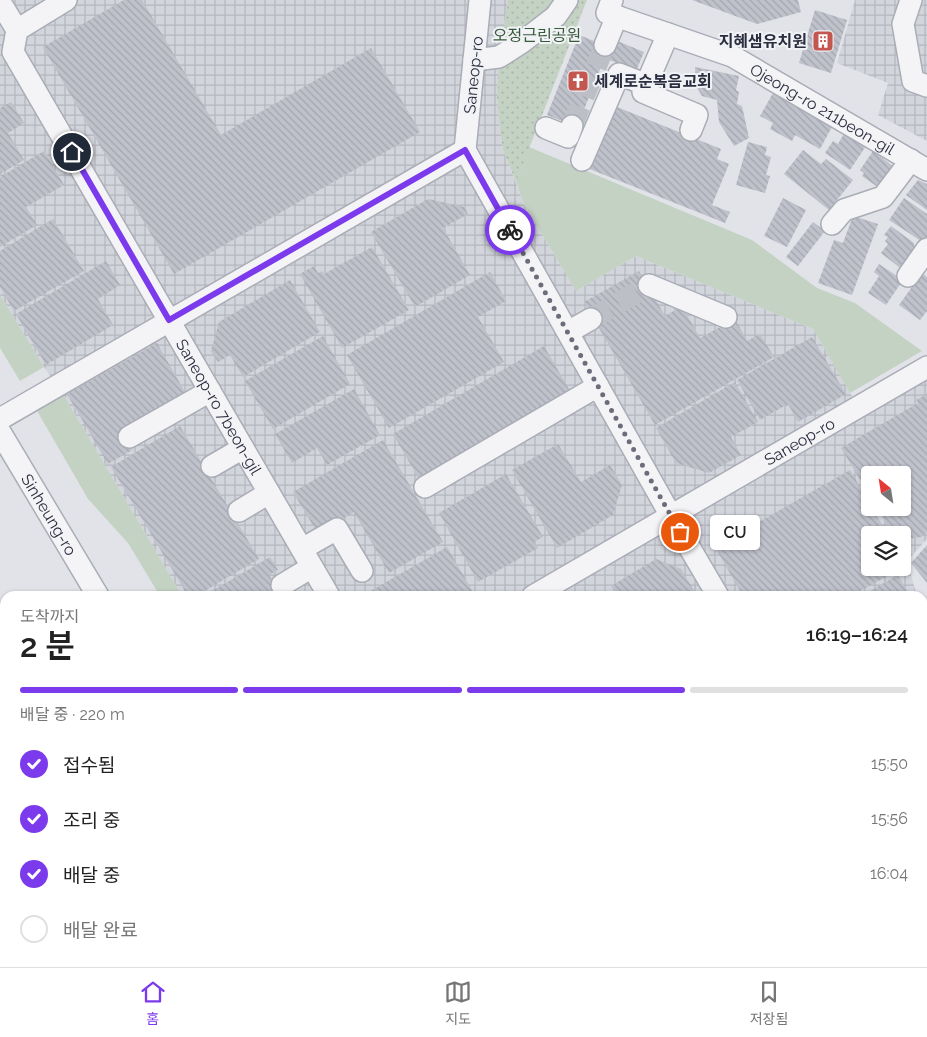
<!DOCTYPE html>
<html lang="ko">
<meta charset="utf-8">
<style>
:root{--surface:#fff;--page:#f6f6f6;--text:#222;--muted:#767676;--line:#e0e0e0;--accent:#7c3aed}
body{margin:0;font-family:Raleway,"Noto Sans KR",sans-serif;background:var(--page);color:var(--text);height:100vh;display:flex;flex-direction:column;font-size:19px;white-space:nowrap}
*{box-sizing:border-box;margin:0}
p{font-size:16px;color:var(--muted)}
.icon{flex:none;width:28px;height:28px;fill:none;stroke:currentColor;stroke-width:2;stroke-linecap:round;stroke-linejoin:round}
.map{position:relative;flex:1;overflow:hidden}
.panel{position:absolute;left:0px;top:591px;width:928px;height:376px;display:flex;flex-direction:column;background:var(--surface);border-radius:15px 15px 0 0;box-shadow:0 1px 4px #0004}
.panel>*{flex:none}
.needle{width:32px;rotate:330deg}
.buttons{position:absolute;left:861px;top:466px;display:grid;gap:10px}
.buttons a{display:grid;place-items:center;width:50px;height:50px;border-radius:5px;background:var(--surface);box-shadow:0 1px 4px #0004;font-size:25px}
.pin{position:absolute;display:grid;place-items:center;width:42px;height:42px;color:#fff;margin:-21px;border:2px solid #fff;border-radius:50%;box-shadow:0 1px 5px #0007}
.courier{position:absolute;display:grid;place-items:center;width:50px;height:50px;margin:-25px;border:4px solid #7c3aed;border-radius:50%;background:#fff;color:#222;box-shadow:0 1px 6px #0007}
.bubble{position:absolute;height:35px;border-radius:5px;background:var(--surface);box-shadow:0 1px 4px #0004;font-size:16px;font-weight:600;line-height:35px;text-align:center}
.overview em{font-style:normal;font-weight:600}
.overview div{display:flex;flex-direction:column-reverse}
.overview{display:flex;align-items:center;justify-content:space-between;height:85px;padding:0 20px}
h1{font-size:32px;font-weight:600;line-height:38px}
.bar{display:grid;grid-template-columns:repeat(4,1fr);gap:8px 5px;align-content:center;height:60px;padding:0 20px}
.bar i{height:6px;border-radius:4px;background:var(--line)}
.bar .on{background:var(--accent)}
.bar p{grid-column:span 4}
ol{padding:0 20px;list-style:none}
li{display:flex;align-items:center;gap:15px;height:55px}
li p{margin-inline-start:auto}
li .icon{padding:5px;border-radius:50%;background:var(--accent);color:#fff;stroke-width:4}
li:last-child{color:var(--muted)}
li i{width:28px;height:28px;border:2px solid var(--line);border-radius:50%}
.tabs{display:flex;justify-content:space-around;align-items:center;height:70px;border-top:1px solid var(--line);background:var(--surface);font-size:14px;color:var(--muted)}
.tabs a{display:grid;justify-items:center;gap:2px}
.tabs .on{color:var(--accent)}
.map>svg:first-child{display:block}
.industrial{fill:url(#industrial-grid);fill-rule:evenodd}
.green{fill:#c4d2c3}
.park{fill:url(#park-dots)}
.building{fill:url(#building-back-hatch)}
.lines{fill:none;stroke-linecap:round;stroke-linejoin:round}
.minor-tunnel{stroke:#bdbfc7;stroke-width:21;stroke-dasharray:21 11;stroke-linecap:butt}
.minor-casing{stroke:#aaadb6;stroke-width:24}
.minor{stroke:#f4f4f7;stroke-width:21}
.done{stroke:#6b6d7a;stroke-width:5;stroke-dasharray:0 9}
.route{stroke:#7c3aed;stroke-width:6}
.labels{text-anchor:middle;stroke-width:4;stroke-linejoin:round;paint-order:stroke}
.park-label{font-size:16px;fill:#395a3a;stroke:#f1f2f6}
.poi-label{font-size:16px;font-weight:bold;fill:#2b2e3f;stroke:#f1f2f6;text-anchor:end}
.street-label{font-size:16px;fill:#2b2e3f;stroke:#f1f2f6}
</style>
<div class="map">
<svg width="927" height="967" viewBox="0 0 927 967">
<defs>
<pattern id="industrial-grid" width="8" height="8" patternUnits="userSpaceOnUse" patternTransform="scale(1.25)"><rect width="8" height="8" fill="#d3d5dd"/><path d="M0 4h8M4 0v8" fill="none" stroke="#b5b7bf"/></pattern>
<pattern id="park-dots" width="8" height="8" patternUnits="userSpaceOnUse" patternTransform="scale(1.25)"><rect width="8" height="8" fill="#c4d2c3"/><path d="M2 2h.1M6 6h.1" fill="none" stroke="#a9b5a9" stroke-width="1.8" stroke-linecap="round"/></pattern>
<pattern id="building-back-hatch" width="6" height="6" patternUnits="userSpaceOnUse" patternTransform="scale(1.25)"><rect width="6" height="6" fill="#bfc1cb"/><path d="M-1 5l2 2M0 0l6 6M5-1l2 2" fill="none" stroke="#a4a6af"/></pattern>
</defs>
<rect width="100%" height="100%" fill="#e1e3e9"/>
<path class="industrial" d="M0,0H508L499,57L497,97L499,122L503,150L524,204L576,291L636,256L813,329L863,415L927,378V539L907,561L917,596H182L63,394L44,367L0,295ZM870,475H902V508H870ZM870,535H902V568H870Z
M855,0H927V141L878,115L888,83L837,63Z
M923,606L927,614V967H400L398,963L922,962Z"/>
<path class="green" d="M529,147L752,240L817,288L855,303L922,351L850,393L813,329L636,256L576,291L524,204L516,182Z
M0,295L44,367L20,381L0,348Z
M63,394L182,596H160L128,543L88,499L36,409Z"/>
<path class="park" d="M508,0H587L516,182L503,150L499,122L497,97L499,57Z"/>
<path class="building" d="M124,0H142L221,135L371,48L420,132L174,274L43,47Z
M692,0H798L801,12L757,24Z
M815,10L847,20L831,73L799,63Z
M579,35L609,47L577,127L547,115Z
M615,40L644,52L636,71L607,59Z
M695,67L739,76L736,90L739,92L737,104L742,106L749,138L734,146L719,122L717,100L702,96L696,86Z
M773,93L833,125L820,149L795,135L792,141L770,129L773,123L760,116Z
M11,102L24,123L8,133L24,160L0,174V108Z
M612,105L721,149L717,159L729,164L712,205L730,212L725,223L587,168Z
M845,132L866,146L850,170L825,153L833,141L838,144Z
M748,142L767,147L765,155L771,157L766,175L770,176L765,193L736,185Z
M803,150L821,164L826,159L853,180L829,210L784,174Z
M44,151L64,185L26,207L37,225L0,247V177Z
M873,151L894,167L879,188L862,176L864,173L860,170Z
M918,180L927,184V210L906,195Z
M783,198L806,210L787,247L764,236Z
M904,198L927,214V239L924,243L889,220Z
M428,199L464,207L468,214L443,228L470,275L415,307L371,232Z
M853,216L878,224L852,295L818,283L834,240L843,243Z
M53,219L84,271L14,311L0,287V251Z
M813,222L825,231L798,266L786,257Z
M891,226L914,243V258L904,271L881,253L888,244L885,241L888,237L884,235Z
M372,247L409,310L342,348L300,274L314,266L318,273L322,271L324,274Z
M106,261L120,285L98,299L113,325L46,365L16,314Z
M879,264L903,280L886,305L868,293L879,276L874,272Z
M639,271L665,316L682,306L700,338L735,319L747,341L760,334L774,357L655,425L584,302Z
M490,272L506,301L478,317L504,362L389,428L347,355Z
M922,273L927,277V311L920,320L899,305Z
M290,280L320,332L243,377L230,355L218,362L211,351L219,322Z
M323,336L350,384L273,429L245,381Z
M812,337L846,394L798,422L788,404L760,420L737,380Z
M157,343L189,399L124,436L132,450L108,464L67,394Z
M544,346L570,391L419,479L393,434Z
M735,382L758,422L731,437L741,455L709,473L676,463L656,428Z
M354,389L380,435L327,465L317,448L292,463L275,434Z
M927,394V532L921,537L906,539L902,538V535L892,533L877,508H902V475H870V496L841,448L918,403L916,400Z
M180,426L259,559L196,596H188L111,467Z
M383,440L443,542L389,573L354,512L318,534L293,492Z
M558,444L581,482L610,465L622,485L613,515L557,548L512,470Z
M850,470L870,504V508H872L888,535H870V568H902L851,596H743L715,547Z
M506,474L543,537L534,542L538,548L478,582L439,513Z
M927,545V583L911,563Z
M447,547L473,592L466,596H362Z
M270,557L278,570L269,575L282,596H203Z
M656,559L681,569L697,596H617L611,586Z
M898,575L910,596H861Z
M922,625L927,632V702L922,705Z
M922,771L927,778V835L922,838Z
M927,845V904L923,907L927,914V947L922,955V847Z
M418,962H521L524,967H410Z
M562,962H641L644,967H558L557,965Z
M650,962H737L740,967H652Z
M768,962H833L826,967H770Z
M849,962H880L883,967H842Z"/>
<g class="lines">
<path class="minor-tunnel" d="M572,126L605,45
M591,319L649,285"/>
<g class="minor-casing">
<g id="minor">
<path id="s1" d="M66,0L17,30L13,52L329,596"/>
<path d="M480,0L465,150L671,516L718,596"/>
<path id="s2" d="M612,0L607,13L732,56L927,170"/>
<path d="M911,0L903,24L913,81L927,86"/>
<path d="M0,2L17,30"/>
<path d="M668,34L643,92L697,115L691,130"/>
<path d="M605,45L617,16"/>
<path d="M474,60L499,57L521,43L556,16L567,0"/>
<path d="M546,128L568,137L572,126"/>
<path d="M582,160L619,74L647,85"/>
<path d="M832,224L844,210L883,197L911,160"/>
<path d="M908,276L927,249"/>
<path d="M649,285L726,317"/>
<path d="M568,332L591,319"/>
<path d="M0,419L465,150"/>
<path id="s3" d="M0,432L98,596"/>
<path d="M129,437L210,391"/>
<path d="M212,466L243,448"/>
<path d="M425,487L598,386"/>
<path d="M239,511L269,493"/>
<path d="M302,549L337,529L362,571"/>
<path d="M282,585L312,567"/>
<path id="s4" d="M533,596L927,367"/>
<path d="M922,720L927,718"/>
<path d="M0,903L5,900"/>
<path d="M97,962L100,967"/>
<path d="M316,962L319,967"/>
<path d="M545,962L548,967"/>
<path d="M901,962L903,967"/>
</g>
</g>
<use href="#minor" class="minor"/>
</g>
<g class="lines">
<path class="done" d="M510,230L680,532"/>
<path class="route" d="M72,152L169,320L465,150L510,230"/>
</g>
<defs>
<g id="building-square" transform="scale(1.125)"><rect x="-9" y="-9" width="18" height="18" rx="4" fill="#c35750" stroke="#f1f2f6"/><path d="M-4-6H4V6H1V3H-1V6H-4ZM-2.5-4.3h1.7v1.8h-1.7ZM.8-4.3h1.7v1.8H.8ZM-2.5-1h1.7V.8h-1.7ZM.8-1h1.7V.8H.8Z" fill="#fff"/></g>
<g id="church-square" transform="scale(1.125)"><rect x="-9" y="-9" width="18" height="18" rx="4" fill="#c35750" stroke="#f1f2f6"/><path d="M-1.2-6h2.4v3.5h3.3v2.4h-3.3V6h-2.4V-.1h-3.3v-2.4h3.3Z" fill="#fff"/></g>
</defs>
<g fill-rule="evenodd">
<use href="#building-square" x="823" y="41"/>
<use href="#church-square" x="578" y="81"/>
</g>
<g class="labels">
<g class="park-label">
<text x="537" y="41">오정근린공원</text>
</g>
<g class="poi-label">
<text x="807" y="47">지혜샘유치원</text>
<text x="594" y="87" text-anchor="start">세계로순복음교회</text>
</g>
<g class="street-label">
<text transform="translate(473 75) rotate(-84)" y="6">Saneop-ro</text>
<text dy="6" stroke="none"><textPath href="#s2" startOffset="251">Ojeong-ro 211beon-gil</textPath></text>
<text dy="6" stroke="none"><textPath href="#s1" startOffset="490">Saneop-ro 7beon-gil</textPath></text>
<text dy="6" stroke="none"><textPath href="#s4" startOffset="308">Saneop-ro</textPath></text>
<text dy="6" stroke="none"><textPath href="#s3" startOffset="96">Sinheung-ro</textPath></text>
</g>
</g>
</svg>
<div class="buttons">
<a><svg class="needle" viewBox="-14 -14 28 28"><path d="M0-13l5 13h-10z" fill="#e53935"/><path d="M0 13l5-13h-10z" fill="#767676"/></svg></a>
<a><svg class="icon" aria-label="layers" viewBox="0 0 24 24"><path d="M12 4l9 5-9 5-9-5zM3 14l9 5 9-5"/></svg></a>
</div>
<div class="pin" style="left:680px;top:532px;background:#ea580c"><svg class="icon" aria-label="bag" viewBox="0 0 24 24"><path d="M5 8h14l-1 12H6zM9 8a3 3 0 0 1 6 0"/></svg></div>
<div class="pin" style="left:72px;top:152px;background:#1f2937"><svg class="icon" aria-label="home" viewBox="0 0 24 24"><path d="M3 11l9-7 9 7M6 9v11h12V9"/></svg></div>
<div class="courier" style="left:510px;top:230px"><svg class="icon" aria-label="bike" viewBox="0 0 24 24"><circle cx="6" cy="16" r="4"/><circle cx="18" cy="16" r="4"/><path d="M6 16l4-8h5l3 8M10 8l3 8H6M13 5h3"/></svg></div>
<div class="bubble" style="left:710px;top:515px;width:50px">CU</div>
<section class="panel">
<div class="overview"><div><h1>2 분</h1><p>도착까지</p></div><em>16:19–16:24</em></div>
<div class="bar"><i class="on"></i><i class="on"></i><i class="on"></i><i></i><p>배달 중 · 220 m</p></div>
<ol>
<li><svg class="icon" aria-label="check" viewBox="0 0 24 24"><path d="M5 12l5 5 9-10"/></svg>접수됨<p>15:50</p></li>
<li><svg class="icon" aria-label="check" viewBox="0 0 24 24"><path d="M5 12l5 5 9-10"/></svg>조리 중<p>15:56</p></li>
<li><svg class="icon" aria-label="check" viewBox="0 0 24 24"><path d="M5 12l5 5 9-10"/></svg>배달 중<p>16:04</p></li>
<li><i></i>배달 완료</li>
</ol>
</section>
</div>
<nav class="tabs">
<a class="on"><svg class="icon" aria-label="home" viewBox="0 0 24 24"><path d="M3 11l9-7 9 7M6 9v11h12V9"/></svg>홈</a>
<a><svg class="icon" aria-label="map" viewBox="0 0 24 24"><path d="M3 6l6-2 6 2 6-2v14l-6 2-6-2-6 2zM9 4v14M15 6v14"/></svg>지도</a>
<a><svg class="icon" aria-label="saved" viewBox="0 0 24 24"><path d="M7 4h10v16l-5-4-5 4z"/></svg>저장됨</a>
</nav>
